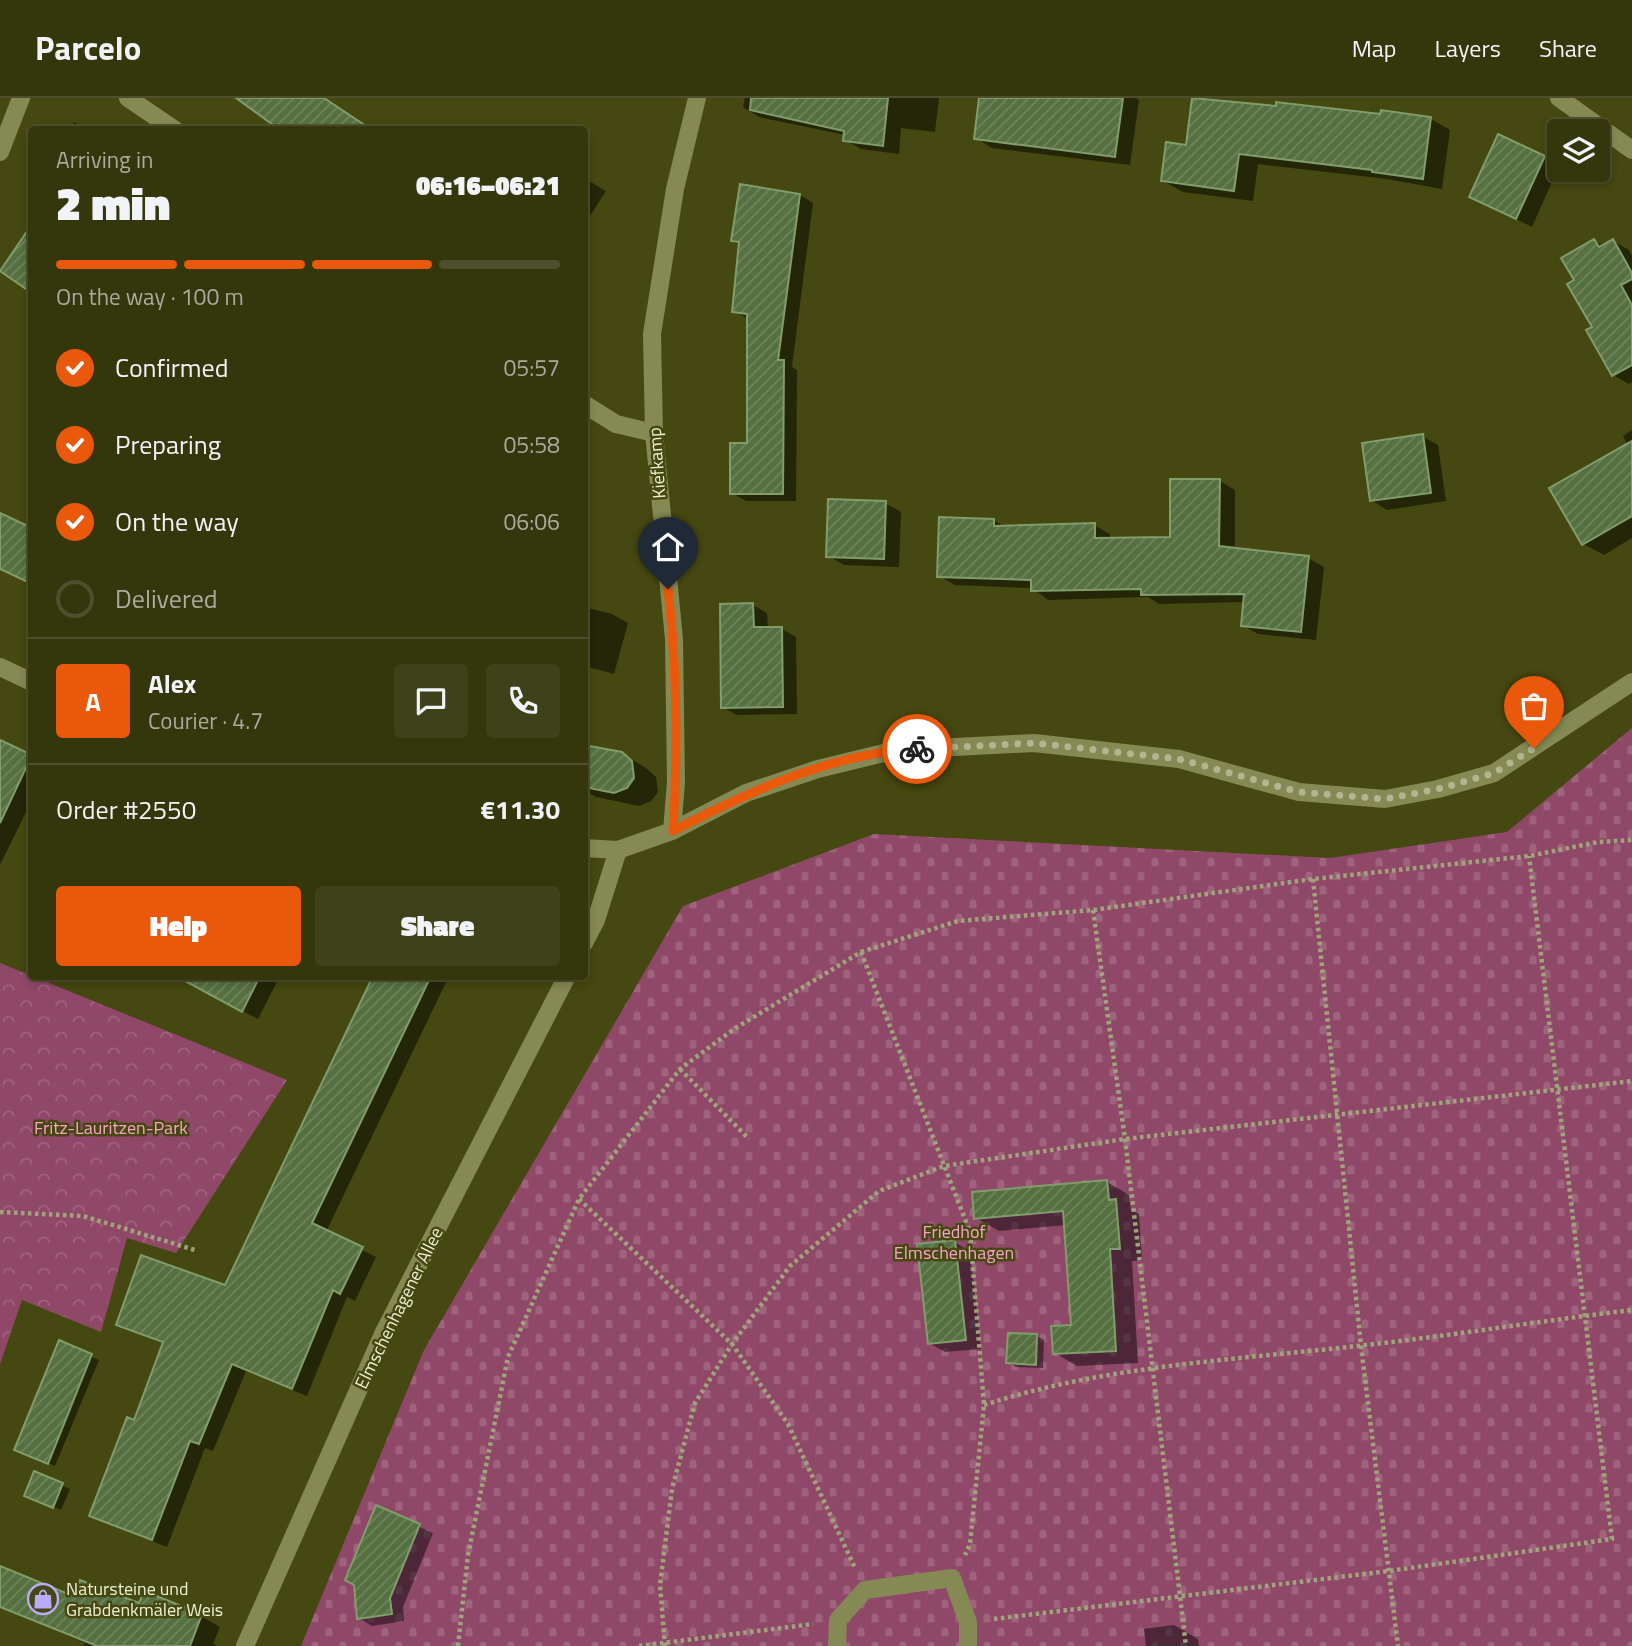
<!DOCTYPE html>
<meta charset="utf-8">
<style>
:root{--surface:#34360c;--page:#3f411a;--text:#f1f3f6;--muted:#a9ab9d;--line:#4e502d;--accent:#ea580c}
body{margin:0;font-family:"Titillium Web",sans-serif;background:var(--page);color:var(--text);height:100vh;display:flex;flex-direction:column;font-size:26px;white-space:nowrap}
*{box-sizing:border-box;margin:0}
p{font-size:23px;color:var(--muted)}
.icon{flex:none;width:38px;height:38px;fill:none;stroke:currentColor;stroke-width:2;stroke-linecap:round;stroke-linejoin:round}
.map{position:relative;flex:1;overflow:hidden}
.details{position:absolute;left:28px;top:28px;width:560px;height:854px;display:flex;flex-direction:column;background:var(--surface);border-radius:7px;box-shadow:0 4px 10px #0003,0 0 0 2px var(--line)}
.details>*{flex:none}
.buttons{position:absolute;left:1547px;top:21px;display:grid;gap:14px}
.buttons a{display:grid;place-items:center;width:63px;height:63px;border-radius:7px;background:var(--surface);box-shadow:0 4px 10px #0003,0 0 0 2px var(--line);font-size:35px}
.pin{position:absolute;display:grid;place-items:center;width:60px;height:60px;color:#fff;margin:-72px -30px;border-radius:50% 50% 50% 0;rotate:-45deg;box-shadow:0 0 7px #0007}
.pin .icon{rotate:45deg}
.courier{position:absolute;display:grid;place-items:center;width:70px;height:70px;margin:-35px;border:5px solid #ea580c;border-radius:50%;background:#fff;color:#222;box-shadow:0 2px 9px #0007}
.head em{font-style:normal;font-weight:800}
.head div{display:flex;flex-direction:column-reverse}
.head{display:flex;align-items:center;justify-content:space-between;height:119px;padding:0 28px}
h1{font-size:46px;font-weight:800;line-height:52px}
.bar{display:grid;grid-template-columns:repeat(4,1fr);gap:10px 7px;align-content:center;height:84px;padding:0 28px}
.bar i{height:9px;border-radius:5px;background:var(--line)}
.bar .on{background:var(--accent)}
.bar p{grid-column:span 4}
.line{display:flex;align-items:center;gap:18px;padding:0 28px;border-top:2px solid var(--line)}
.line div{flex:1}
.round{display:grid;place-items:center;flex:none;width:74px;height:74px;border-radius:7px;background:var(--page)}
ol{padding:0 28px;list-style:none}
li{display:flex;align-items:center;gap:21px;height:77px}
li p{margin-inline-start:auto}
li .icon{padding:7px;border-radius:50%;background:var(--accent);color:#fff;stroke-width:4}
li:last-child{color:var(--muted)}
li i{width:38px;height:38px;border:4px solid var(--line);border-radius:50%}
.button{display:flex;gap:14px;margin-top:auto;padding:14px 28px}
.button a{flex:1;height:80px;border-radius:7px;background:var(--accent);color:#fff;font-size:28px;font-weight:800;line-height:80px;text-align:center}
.button a+a{background:var(--page);color:var(--text)}
header{display:flex;align-items:center;gap:42px;box-sizing:border-box;height:98px;padding:0 35px;background:var(--surface);border-bottom:2px solid var(--line)}
header strong{font-size:33px}
nav{display:flex;gap:38px;margin-inline-start:auto;font-size:24px}
.map>svg:first-child{display:block}
.forest{fill:url(#forest-crowns)}
.cemetery{fill:url(#cemetery-stones)}
.shadow{fill:#0007}
.building{fill:url(#building-hatch);stroke:#819d6c;stroke-width:2}
.lines{fill:none;stroke-linecap:round;stroke-linejoin:round}
.path{stroke:#a0a47b;stroke-width:4.5;stroke-dasharray:3.5 3.5;stroke-linecap:butt}
.minor{stroke:#858953;stroke-width:18}
.done{stroke:#b2b58f;stroke-width:7;stroke-dasharray:0 12.6}
.route{stroke:#ea580c;stroke-width:9}
.labels{text-anchor:middle;stroke-width:5;stroke-linejoin:round;paint-order:stroke}
.street-label{font-size:18px;fill:#ecf0d3;stroke:#454810}
.park-label{font-size:18px;fill:#fba1c8;stroke:#454810}
.poi-label{font-size:18px;fill:#ecf0d3;stroke:#454810;text-anchor:start}
</style>
<header>
<strong>Parcelo</strong>
<nav><a>Map</a><a>Layers</a><a>Share</a></nav>
</header>
<div class="map">
<svg width="1632" height="1548" viewBox="0 0 1632 1548">
<defs>
<pattern id="forest-crowns" width="20" height="18" patternUnits="userSpaceOnUse" patternTransform="scale(1.75)"><rect width="20" height="18" fill="#904869"/><path d="M2 6a3 3 0 1 1 6 0M12 15a3 3 0 1 1 6 0" fill="none" stroke="#a0637e"/></pattern>
<pattern id="cemetery-stones" width="16" height="16" patternUnits="userSpaceOnUse" patternTransform="scale(1.75)"><rect width="16" height="16" fill="#904869"/><path d="M2 7V4a2 2 0 0 1 4 0v3zM10 15v-3a2 2 0 0 1 4 0v3z" fill="#a0637e"/></pattern>
<pattern id="building-hatch" width="6" height="6" patternUnits="userSpaceOnUse" patternTransform="scale(1.75)"><rect width="6" height="6" fill="#567042"/><path d="M-1 1l2-2M0 6l6-6M5 7l2-2" fill="none" stroke="#6e855c"/></pattern>
</defs>
<rect width="100%" height="100%" fill="#454810"/>
<path class="forest" d="M0,865L287,982L176,1155L127,1140L101,1234L22,1202L0,1266Z"/>
<path class="cemetery" d="M1632,630V1548H301L424,1252L683,808L874,736L1330,760L1507,734Z"/>
<path class="shadow" d="M745,0H939L935,34L901,30L899,56L861,51L845,42V37L759,19L743,9Z
M981,0H1136L1139,2L1130,67L992,50L976,40Z
M1194,0L1431,21L1450,32L1442,91L1387,81L1258,66L1253,103L1183,94L1163,83L1187,49Z
M74,24L83,29L87,32H69Z
M1499,38L1559,68L1532,129L1487,107Z
M584,80L606,93L584,127Z
M800,97L813,105L792,269L797,272L796,403H746L732,395L748,347V221L734,213L740,147L732,142Z
M1594,143L1604,148L1613,143L1629,152L1632,158V284L1629,286L1613,277L1577,182Z
M1632,332V440L1604,457L1583,446L1628,348L1623,338Z
M1422,338L1438,347L1446,403L1387,412L1371,402Z
M1220,383L1235,392V451L1308,460L1324,469L1316,542L1258,536L1242,527L1245,504L1159,506L1148,499L1048,502L1032,490L955,487L939,478L993,422L1005,429L1094,427L1110,436V442L1171,441Z
M885,405L901,414L899,469L844,467L828,458Z
M584,415L589,417L584,432Z
M753,507L767,515L768,531H782L796,539L797,616L737,617L722,609Z
M584,509L612,516L628,525L614,576L584,568Z
M0,644L32,659V702L0,767Z
M584,649L622,655L646,670L656,679L658,694L651,703L639,708L596,699L584,692Z
M204,878H280L258,921L214,898Z
M375,878H449L326,1134L376,1159L355,1203L347,1199L307,1298L246,1273L213,1353L205,1350L167,1449L106,1425L92,1417L135,1324L164,1246L118,1227L226,1189Z
M1107,1084L1129,1097L1131,1112L1139,1116L1142,1163H1132L1138,1265L1077,1268L1055,1255L1073,1229L1066,1127L999,1133L976,1120Z
M954,1144L970,1153L981,1251L945,1254L929,1245Z
M1037,1238L1044,1242L1043,1270L1016,1269L1008,1264Z
M60,1245L99,1262L55,1368L24,1355Z
M35,1376L70,1391L61,1412L34,1401Z
M377,1410L433,1435L403,1509L404,1523L372,1528L359,1520Z
M0,1487L201,1518L220,1529L213,1546L217,1548H83L85,1545L0,1508Z
M1174,1527L1198,1541L1199,1548H1146L1144,1531Z"/>
<path class="building" d="M236,0H324L372,32H280Z
M751,0H888L883,48L843,43L844,33L750,12Z
M979,0H1123L1115,59L974,41Z
M1192,0L1276,8V4L1380,16L1381,12L1431,19L1423,81L1372,74V72L1239,56L1234,93L1161,83L1166,44L1186,47Z
M1498,36L1545,58L1516,121L1469,99Z
M740,86L800,96L778,262H784L783,396H730V345H747V216L732,214L739,144L731,143Z
M32,126V195L0,173Z
M1594,141L1599,149L1613,141L1632,175V181L1621,187L1632,207V267L1612,278L1586,232L1592,229L1567,186L1574,182L1561,160Z
M1423,336L1431,395L1370,403L1362,345Z
M1632,343V418L1582,447L1549,390Z
M1170,381H1220L1219,448L1309,458L1301,534L1241,528L1244,496L1141,497V491L1031,493V482L937,479L939,419L994,421V428L1095,425V440L1170,439Z
M828,401L886,403L884,461L826,459Z
M0,415L32,430V486L0,471Z
M753,505L754,529H782L783,609L721,610L720,506Z
M0,642L32,657L0,725Z
M584,647L622,654L632,663L634,680L627,690L614,695L584,689Z
M176,878H260L242,914Z
M373,878H431L312,1125L363,1149L340,1196L333,1192L292,1291L232,1266L199,1346L190,1343L152,1442L89,1418L127,1319L134,1322L163,1244L116,1227L141,1157L225,1187Z
M1107,1082L1109,1102L1116,1101L1120,1151H1110L1116,1253L1053,1256L1051,1228L1071,1227L1063,1113L974,1121L972,1094Z
M955,1142L966,1242L928,1246L917,1146Z
M1008,1235L1037,1236L1036,1267L1006,1265Z
M59,1242L92,1256L48,1366L14,1352Z
M34,1373L63,1385L53,1410L24,1398Z
M376,1407L420,1426L390,1500L392,1516L357,1521L354,1487L345,1482Z
M0,1468L73,1498L80,1482L139,1505L144,1493L202,1516L190,1548H97L0,1509Z"/>
<g class="lines">
<path class="path" d="M1313,781L1361,1248L1398,1548
M1093,812L1125,1041L1186,1548
M861,854L970,1134L984,1307L970,1446L965,1457
M680,971L749,1041
M579,1101L732,1246L788,1326L855,1470
M0,1114L83,1118L195,1152
M984,1307C1104,1268 1232,1262 1357,1248C1449,1238 1540,1223 1632,1212
M994,1521L1389,1473L1612,1441L1529,758
M458,1548L468,1457L508,1259L579,1101L680,971L734,931L861,854L958,823L1093,812L1313,781L1529,758L1598,744L1632,742
M639,1548L813,1526
M665,1548L660,1487L672,1391L695,1305L732,1246L790,1168L879,1093L944,1068L1125,1041L1632,983"/>
<path class="minor" d="M128,0L175,32
M1559,0L1632,52
M0,54L21,0
M584,306L616,326L654,335
M0,569L32,584
M672,733L676,684L674,541L654,335L652,236L675,91L697,0
M584,750L618,752L672,733L746,695L818,671L896,652L1034,645L1179,661L1299,694L1385,701L1438,691L1494,675L1632,584
M584,845L596,822L618,752
M245,1548L384,1234L567,878
M837,1548L838,1522L865,1492L952,1480L968,1524V1548"/>
</g>
<g class="lines">
<path class="done" d="M917,651L1034,645L1179,661L1299,694L1385,701L1438,691L1494,675L1534,650"/>
<path class="route" d="M668,491C677,571 678,652 673,733C748,694 832,655 917,651"/>
</g>
<defs>
<g id="shop-ring" transform="scale(1.575)"><circle r="9.5" fill="#454810" stroke="#b9abf7" stroke-width="1.5"/><path d="M-5-2.5h2.3a2.7 3.5 0 0 1 5.4 0H5L5.5 6h-11ZM-1.5-2.5h3a1.5 2.3 0 0 0-3 0Z" fill="#b9abf7"/></g>
</defs>
<g fill-rule="evenodd">
<use href="#shop-ring" x="43" y="1501"/>
</g>
<g class="labels">
<g class="street-label">
<text transform="translate(657 365) rotate(-94)" y="6">Kiefkamp</text>
<text transform="translate(399 1210) rotate(-64)" y="6">Elmschenhagener Allee</text>
</g>
<g class="park-label">
<text x="111" y="1036">Fritz-Lauritzen-Park</text>
<text x="954" y="1140">Friedhof<tspan x="954" dy="21">Elmschenhagen</tspan></text>
</g>
<g class="poi-label">
<text x="66" y="1497">Natursteine und<tspan x="66" dy="21">Grabdenkmäler Weis</tspan></text>
</g>
</g>
</svg>
<div class="buttons">
<a><svg class="icon" aria-label="layers" viewBox="0 0 24 24"><path d="M12 4l9 5-9 5-9-5zM3 14l9 5 9-5"/></svg></a>
</div>
<div class="pin" style="left:1534px;top:650px;background:#ea580c"><svg class="icon" aria-label="bag" viewBox="0 0 24 24"><path d="M5 8h14l-1 12H6zM9 8a3 3 0 0 1 6 0"/></svg></div>
<div class="pin" style="left:668px;top:491px;background:#1f2937"><svg class="icon" aria-label="home" viewBox="0 0 24 24"><path d="M3 11l9-7 9 7M6 9v11h12V9"/></svg></div>
<div class="courier" style="left:917px;top:651px"><svg class="icon" aria-label="bike" viewBox="0 0 24 24"><circle cx="6" cy="16" r="4"/><circle cx="18" cy="16" r="4"/><path d="M6 16l4-8h5l3 8M10 8l3 8H6M13 5h3"/></svg></div>
<section class="details">
<div class="head"><div><h1>2 min</h1><p>Arriving in</p></div><em>06:16–06:21</em></div>
<div class="bar"><i class="on"></i><i class="on"></i><i class="on"></i><i></i><p>On the way · 100 m</p></div>
<ol>
<li><svg class="icon" aria-label="check" viewBox="0 0 24 24"><path d="M5 12l5 5 9-10"/></svg>Confirmed<p>05:57</p></li>
<li><svg class="icon" aria-label="check" viewBox="0 0 24 24"><path d="M5 12l5 5 9-10"/></svg>Preparing<p>05:58</p></li>
<li><svg class="icon" aria-label="check" viewBox="0 0 24 24"><path d="M5 12l5 5 9-10"/></svg>On the way<p>06:06</p></li>
<li><i></i>Delivered</li>
</ol>
<div class="line" style="height:126px"><b class="round" style="background:var(--accent);color:#fff">A</b><div><b>Alex</b><p>Courier · 4.7</p></div><a class="round"><svg class="icon" aria-label="chat" viewBox="0 0 24 24"><path d="M4 5h16v11H9l-5 4z"/></svg></a><a class="round"><svg class="icon" aria-label="phone" viewBox="0 0 24 24"><path d="M5 4h4l2 5-3 2q2 4 5 5l2-3 5 2v4C11 20 4 13 5 4z"/></svg></a></div>
<div class="line" style="height:91px"><div>Order #2550</div><b>€11.30</b></div>
<div class="button"><a>Help</a><a>Share</a></div>
</section>
</div>
